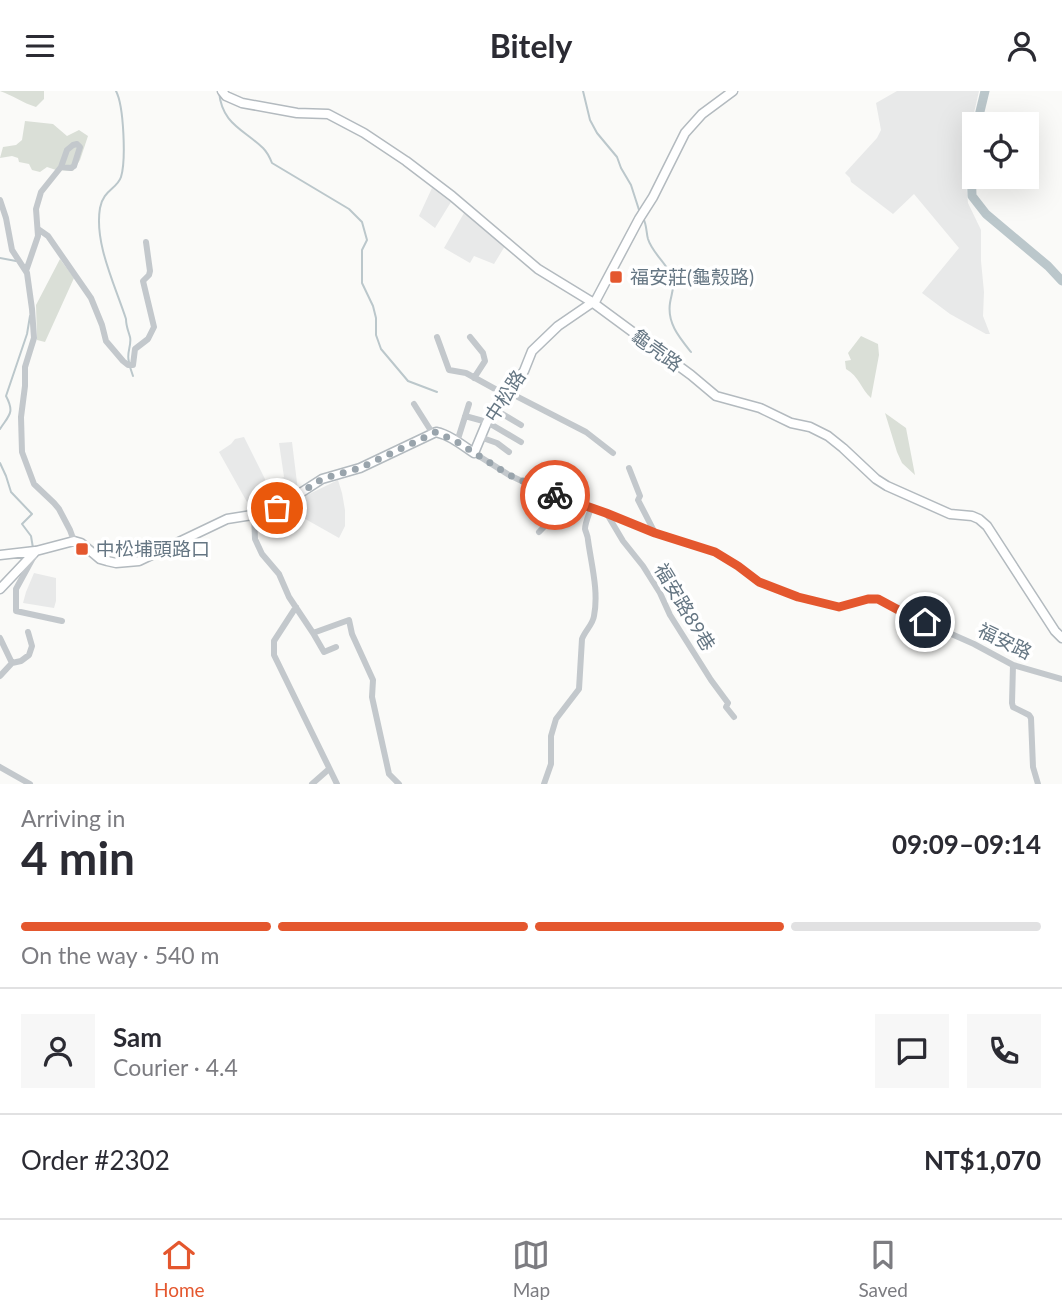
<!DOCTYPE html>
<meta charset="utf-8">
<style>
:root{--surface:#fff;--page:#f7f7f7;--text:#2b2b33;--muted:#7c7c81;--line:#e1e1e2;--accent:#e4572e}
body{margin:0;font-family:Lato,"Noto Sans TC",sans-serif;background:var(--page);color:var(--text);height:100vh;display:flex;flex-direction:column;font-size:26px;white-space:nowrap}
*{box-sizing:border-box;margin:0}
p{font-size:23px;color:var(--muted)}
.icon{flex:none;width:38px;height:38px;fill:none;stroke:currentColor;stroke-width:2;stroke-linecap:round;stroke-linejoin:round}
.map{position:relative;height:693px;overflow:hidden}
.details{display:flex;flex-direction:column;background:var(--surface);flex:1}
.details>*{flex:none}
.tools{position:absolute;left:962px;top:21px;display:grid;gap:14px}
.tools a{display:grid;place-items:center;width:77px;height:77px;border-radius:0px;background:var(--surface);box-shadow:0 7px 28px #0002;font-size:35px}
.pin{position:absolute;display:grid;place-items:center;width:60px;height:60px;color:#fff;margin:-30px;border:4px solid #fff;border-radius:50%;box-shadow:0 2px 7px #0007}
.courier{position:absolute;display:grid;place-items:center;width:70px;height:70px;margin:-35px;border:5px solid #e4572e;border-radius:50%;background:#fff;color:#222;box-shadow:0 2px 9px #0007}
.headline em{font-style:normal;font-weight:700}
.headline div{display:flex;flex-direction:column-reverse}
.headline{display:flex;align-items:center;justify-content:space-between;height:119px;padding:0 21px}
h1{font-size:46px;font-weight:700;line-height:52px}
.bar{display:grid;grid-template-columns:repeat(4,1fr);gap:10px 7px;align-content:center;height:84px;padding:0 21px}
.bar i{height:9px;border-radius:5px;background:var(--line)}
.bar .active{background:var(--accent)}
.bar p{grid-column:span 4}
.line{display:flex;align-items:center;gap:18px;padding:0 21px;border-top:2px solid var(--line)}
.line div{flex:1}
.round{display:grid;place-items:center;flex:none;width:74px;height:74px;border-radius:0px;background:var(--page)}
header{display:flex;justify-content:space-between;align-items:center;height:91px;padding:0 21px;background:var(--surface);font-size:32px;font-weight:700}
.menu{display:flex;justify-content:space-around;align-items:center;height:98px;border-top:2px solid var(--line);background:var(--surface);font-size:19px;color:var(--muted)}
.menu a{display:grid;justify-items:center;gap:4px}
.menu .active{color:var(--accent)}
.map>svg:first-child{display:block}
.built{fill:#e8e9e9}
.green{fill:#dadfd7}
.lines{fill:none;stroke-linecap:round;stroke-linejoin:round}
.stream{stroke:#bbc7cb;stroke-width:2}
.river{stroke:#bbc7cb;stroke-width:9}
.secondary-casing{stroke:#b3babf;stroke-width:11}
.street{stroke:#c3c8cc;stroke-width:6}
.secondary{stroke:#fff;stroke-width:8}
.done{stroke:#99a4ac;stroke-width:7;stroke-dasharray:0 12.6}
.route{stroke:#e4572e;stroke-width:9}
.poi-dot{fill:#e4572e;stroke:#fff;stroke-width:2.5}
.labels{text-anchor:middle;stroke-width:7;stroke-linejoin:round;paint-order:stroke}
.poi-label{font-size:19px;fill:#657683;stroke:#fff;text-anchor:start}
.street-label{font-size:19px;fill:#657683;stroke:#fff}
</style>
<header><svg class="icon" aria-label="menu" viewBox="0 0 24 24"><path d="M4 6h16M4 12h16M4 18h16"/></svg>Bitely<svg class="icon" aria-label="person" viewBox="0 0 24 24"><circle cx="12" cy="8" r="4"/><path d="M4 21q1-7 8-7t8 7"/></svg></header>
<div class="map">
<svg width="1062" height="693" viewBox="0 0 1062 693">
<rect width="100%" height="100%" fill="#fafaf8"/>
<path class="built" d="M897,0H979L965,61L964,71L968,112L981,139V170L984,201L983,225L990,243H986L950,223L922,202L959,157L914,103L893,123L851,91L850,87L845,82L877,47L881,39L876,12Z
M432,97L451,111L435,137L419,125Z
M464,122L505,155L494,173L474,165L470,172L444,157Z
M244,346L267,392L284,386L279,352L292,351L299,408L338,389L342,402L345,419V435L339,447L277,412L270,418L252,420L219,361L231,353L235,348Z
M34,482L56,487V510L54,517L23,512L26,501Z"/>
<path class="green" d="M0,0H44V8L36,16C23,12 12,4 0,0Z
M25,30L53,33L67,45L79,39L88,45L80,69L73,80L56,79L47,76L40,81L32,79L29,73L19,71L18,67L12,65L0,67L3,56L16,54L22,49Z
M60,168L74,187L45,251L37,249L36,214Z
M861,245L878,253L879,264L871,307C861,298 859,285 846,278L845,270L851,269L848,262Z
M885,322L906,337L915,384L902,372L897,361Z"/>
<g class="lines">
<path class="stream" d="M116,0C124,15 126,70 121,86C117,98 103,99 100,117C94,152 115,194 126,228C126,235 128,239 130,246C132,254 126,262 129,271
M583,0L590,29L597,42L617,66L621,77L631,94L640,122
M219,1C222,33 243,38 263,57C267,61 270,67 272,72L349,118L362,131L367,149L362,159V192L373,215L376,227V244L381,258L408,290L437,301
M643,127C647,134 646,141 648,148C653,164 670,174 673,191C674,198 671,205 670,212C667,232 679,246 691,261
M0,167L16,170
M130,276L133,285
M0,338C9,324 15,322 6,305L27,243L30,225
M0,372L6,385L11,401L32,423L22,433L31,445L33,457"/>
<path class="river" d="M977,33L985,0
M975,47L971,68L972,105L986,123L1048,175L1062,190"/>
<g class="secondary-casing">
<path id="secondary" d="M222,0L226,5L242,12L297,22L328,23L364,42L406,70L452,105L538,178L592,211L691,284L716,305L760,317L791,332L810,336L828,345L843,357L876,388L887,395L950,423L972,425L979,428L987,435L1055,540L1062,547
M0,464L35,460
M0,498L36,460L74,450L81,452L100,468L107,470L116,472L139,470L227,428L265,422L277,417L322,388L360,377L436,341C450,344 462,354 474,362L487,331L524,280L532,260L558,235L596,209L639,128L653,106L685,42L702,23L733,0"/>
</g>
<path class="street" d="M0,109L6,127L12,159L27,182L32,218L34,247L25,276V295L21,326L22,361L34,393L54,412L59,418L70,439L74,450
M38,138L48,145L91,207L102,234L106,250L123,270L128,274H133L135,258L148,248L154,236L143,190L149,184L150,180L146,151
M26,180L38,145L36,118L41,101L61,76L67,59L73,54L77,53L80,56L74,75L71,77L61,76
M437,246L449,279L466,282L506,304
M470,246L483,262L485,270L474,287
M508,301L586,341L613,362
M414,313L433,343
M496,319L521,334
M465,325L487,331L521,351
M480,346L497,352L509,361
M457,351L469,313
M474,362L509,384L534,396L569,410L606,422L655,442L715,461L738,475L759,491L775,498L798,506L839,516L868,508H878L904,522L974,553L1013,574L1062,588
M629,377L640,405L638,409L655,442
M607,423L623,450L643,475L660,502L670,524L711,589L728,612L726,616L734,626
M254,424L255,448L262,463L279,483L289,506L313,542L349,529L352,543L373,589L372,606L389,683L399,693
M539,441L569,410
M34,465L16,498V520L62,530
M296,516L274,550V564L337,693
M313,542L324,561L336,556
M0,547L12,572L0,585
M12,572L21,570L29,564L32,555L28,541
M1013,574L1012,612L1013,616L1029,624L1031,627L1033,676L1038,693
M0,676L30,693
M312,693L329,678
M544,693L551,673V645L556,628L579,598L582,548C585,540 593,533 594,525C599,500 591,472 588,449C588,445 586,442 585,438C585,432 589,423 591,417"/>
<use href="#secondary" class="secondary"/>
</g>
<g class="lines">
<path class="done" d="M277,417L322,388L360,377L436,341L457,351L509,384L555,404"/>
<path class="route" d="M555,404L606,422L655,442L715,461L738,475L759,491L798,506L839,516L868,508H878L904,522L925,531"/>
</g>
<g class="poi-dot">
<rect x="609" y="179" width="14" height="14" rx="3.5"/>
<rect x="75" y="451" width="14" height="14" rx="3.5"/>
</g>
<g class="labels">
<g class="poi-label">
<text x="630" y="193">福安莊(龜殼路)</text>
<text x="96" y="465">中松埔頭路口</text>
</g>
<g class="street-label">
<text transform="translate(657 259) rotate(36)" y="7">龜壳路</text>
<text transform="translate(505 305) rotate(-57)" y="7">中松路</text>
<text transform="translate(685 516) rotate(59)" y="7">福安路89巷</text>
<text transform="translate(1005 550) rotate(26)" y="7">福安路</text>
</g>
</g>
</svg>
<div class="tools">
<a><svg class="icon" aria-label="locate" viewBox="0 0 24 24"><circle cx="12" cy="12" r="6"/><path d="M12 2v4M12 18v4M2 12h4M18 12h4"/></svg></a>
</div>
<div class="pin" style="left:277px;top:417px;background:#ea580c"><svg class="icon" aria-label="bag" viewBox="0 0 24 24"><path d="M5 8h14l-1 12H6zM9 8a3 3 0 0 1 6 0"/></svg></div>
<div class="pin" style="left:925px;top:531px;background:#1f2937"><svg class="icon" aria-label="home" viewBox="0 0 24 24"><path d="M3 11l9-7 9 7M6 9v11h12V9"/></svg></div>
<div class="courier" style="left:555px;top:404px"><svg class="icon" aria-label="bike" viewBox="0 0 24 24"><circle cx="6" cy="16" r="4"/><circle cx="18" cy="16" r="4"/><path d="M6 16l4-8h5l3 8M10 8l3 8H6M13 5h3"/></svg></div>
</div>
<section class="details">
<div class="headline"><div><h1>4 min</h1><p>Arriving in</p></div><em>09:09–09:14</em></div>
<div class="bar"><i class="active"></i><i class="active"></i><i class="active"></i><i></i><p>On the way · 540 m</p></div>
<div class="line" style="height:126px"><a class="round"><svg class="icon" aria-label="person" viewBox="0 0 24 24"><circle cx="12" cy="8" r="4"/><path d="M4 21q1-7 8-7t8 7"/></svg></a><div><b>Sam</b><p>Courier · 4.4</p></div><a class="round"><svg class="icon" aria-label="chat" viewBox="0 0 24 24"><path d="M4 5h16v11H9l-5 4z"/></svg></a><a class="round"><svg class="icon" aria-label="phone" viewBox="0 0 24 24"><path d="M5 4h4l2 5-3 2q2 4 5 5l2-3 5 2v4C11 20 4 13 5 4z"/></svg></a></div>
<div class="line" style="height:91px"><div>Order #2302</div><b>NT$1,070</b></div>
</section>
<nav class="menu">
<a class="active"><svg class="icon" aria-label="home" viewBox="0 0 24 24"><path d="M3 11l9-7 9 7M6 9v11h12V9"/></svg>Home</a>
<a><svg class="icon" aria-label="map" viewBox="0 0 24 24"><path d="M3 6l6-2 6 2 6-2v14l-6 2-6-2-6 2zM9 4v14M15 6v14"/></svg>Map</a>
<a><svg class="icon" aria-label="saved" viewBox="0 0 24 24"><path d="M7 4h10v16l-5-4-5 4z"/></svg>Saved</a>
</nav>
